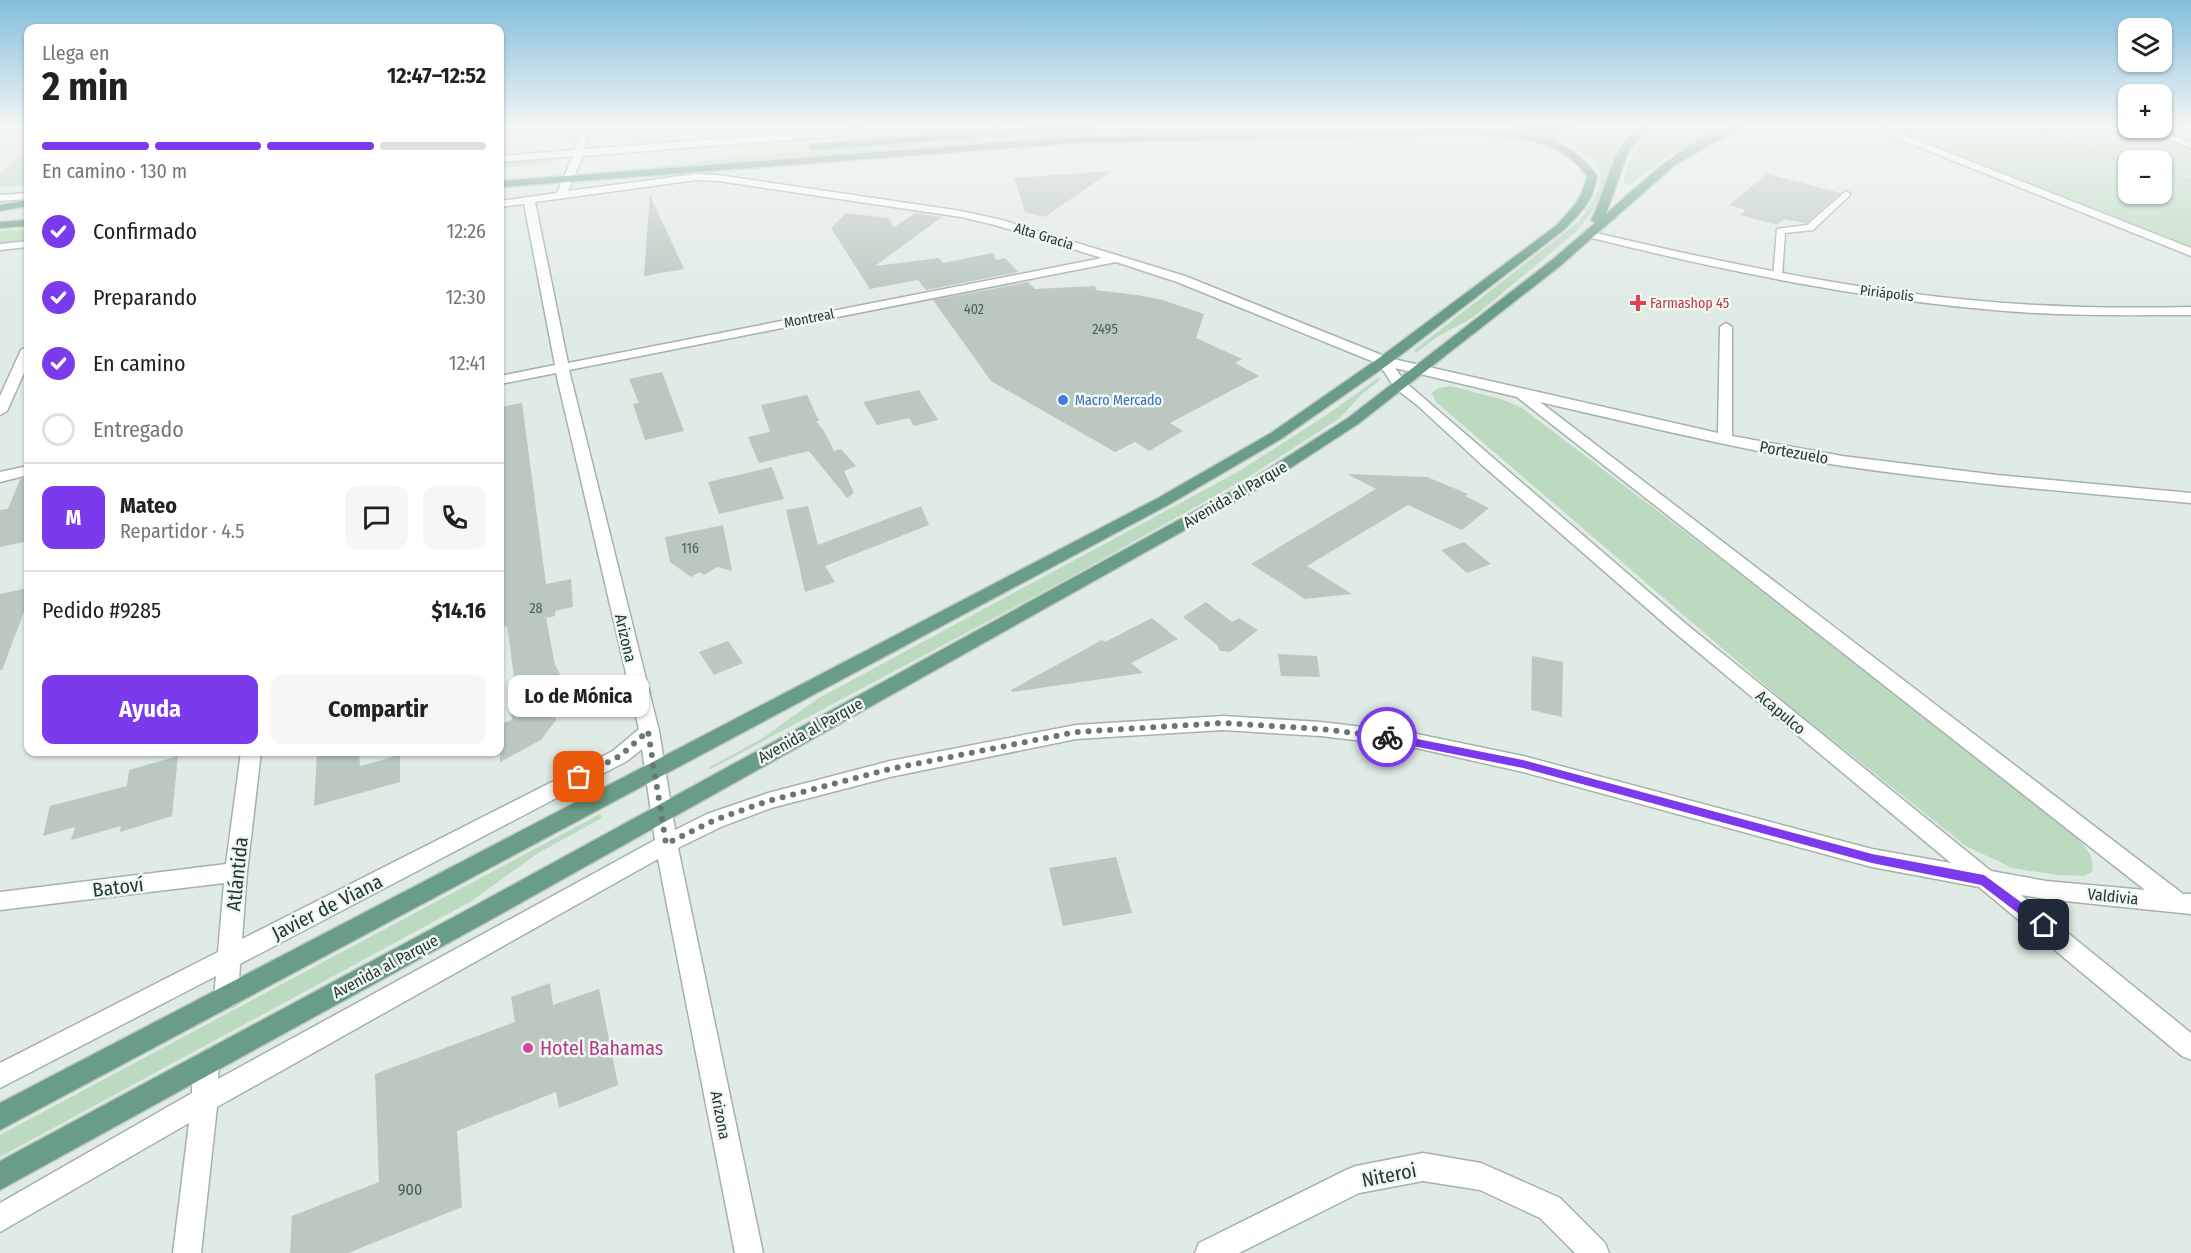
<!DOCTYPE html>
<html lang="es">
<meta charset="utf-8">
<style>
:root{--surface:#fff;--page:#f6f6f6;--text:#222;--muted:#767676;--line:#e0e0e0;--accent:#7c3aed}
body{margin:0;font-family:"Fira Sans Condensed",sans-serif;background:var(--page);color:var(--text);height:100vh;display:flex;flex-direction:column;font-size:22px;white-space:nowrap}
*{box-sizing:border-box;margin:0}
p{font-size:20px;color:var(--muted)}
.icon{flex:none;width:33px;height:33px;fill:none;stroke:currentColor;stroke-width:2;stroke-linecap:round;stroke-linejoin:round}
.map{position:relative;flex:1;overflow:hidden}
.details{position:absolute;left:24px;top:24px;width:480px;height:732px;display:flex;flex-direction:column;background:var(--surface);border-radius:12px;box-shadow:0 2px 4px #0004}
.details>*{flex:none}
.buttons{position:absolute;left:2118px;top:18px;display:grid;gap:12px}
.buttons a{display:grid;place-items:center;width:54px;height:54px;border-radius:12px;background:var(--surface);box-shadow:0 2px 4px #0004;font-size:30px}
.pin{position:absolute;display:grid;place-items:center;width:51px;height:51px;color:#fff;margin:-26px;border-radius:12px;box-shadow:0 3px 9px #0006}
.courier{position:absolute;display:grid;place-items:center;width:60px;height:60px;margin:-30px;border:4px solid #7c3aed;border-radius:50%;background:#fff;color:#222;box-shadow:0 2px 8px #0007}
.bubble{position:absolute;height:42px;border-radius:12px;background:var(--surface);box-shadow:0 2px 4px #0004;font-size:20px;font-weight:700;line-height:42px;text-align:center}
.headline em{font-style:normal;font-weight:700}
.headline div{display:flex;flex-direction:column-reverse}
.headline{display:flex;align-items:center;justify-content:space-between;height:102px;padding:0 18px}
h1{font-size:39px;font-weight:700;line-height:45px}
.bar{display:grid;grid-template-columns:repeat(4,1fr);gap:9px 6px;align-content:center;height:72px;padding:0 18px}
.bar i{height:8px;border-radius:4px;background:var(--line)}
.bar .current{background:var(--accent)}
.bar p{grid-column:span 4}
.line{display:flex;align-items:center;gap:15px;padding:0 18px;border-top:2px solid var(--line)}
.line div{flex:1}
.round{display:grid;place-items:center;flex:none;width:63px;height:63px;border-radius:12px;background:var(--page)}
ol{padding:0 18px;list-style:none}
li{display:flex;align-items:center;gap:18px;height:66px}
li p{margin-inline-start:auto}
li .icon{padding:6px;border-radius:50%;background:var(--accent);color:#fff;stroke-width:4}
li:last-child{color:var(--muted)}
li i{width:33px;height:33px;border:3px solid var(--line);border-radius:50%}
.action{display:flex;gap:12px;margin-top:auto;padding:12px 18px}
.action a{flex:1;height:69px;border-radius:12px;background:var(--accent);color:#fff;font-size:24px;font-weight:700;line-height:69px;text-align:center}
.action a+a{background:var(--page);color:var(--text)}
.map>svg:first-child{display:block}
.green{fill:#bcdabf;fill-rule:evenodd}
.building{fill:#bac8c0}
.lines{fill:none;stroke-linecap:round;stroke-linejoin:round}
.service-casing{stroke:#a4b2ab;stroke-width:3}
.minor-casing{stroke:#a4b2ab;stroke-width:3}
.primary-casing{stroke:#c1c8c5;stroke-width:3}
.path{stroke:#84ac99;stroke-width:2;stroke-dasharray:1.5 3;stroke-linecap:butt}
.service{fill:#fff;fill-rule:evenodd}
.minor{fill:#fff;fill-rule:evenodd}
.primary{fill:#699d87;fill-rule:evenodd}
.route{fill:#7c3aed}
.done{stroke:#66786f;stroke-width:6;stroke-dasharray:0 10.8}
.health-dot{fill:#e0444e;stroke:#f1f7f3;stroke-width:2}
.shop-dot{fill:#3f7fe0;stroke:#f1f7f3;stroke-width:2}
.hotel-dot{fill:#d1479c;stroke:#f1f7f3;stroke-width:2}
.labels{text-anchor:middle;stroke-width:5;stroke-linejoin:round;paint-order:stroke}
.far-street-label{font-size:14px;fill:#233a30;stroke:#f1f7f3}
.far-health-label{font-size:14px;fill:#be3a42;stroke:#f1f7f3;text-anchor:start}
.number-label{font-size:14px;fill:#495e54}
.far-shop-label{font-size:14px;fill:#366cbe;stroke:#f1f7f3;text-anchor:start}
.street-label{font-size:16px;fill:#233a30;stroke:#f1f7f3}
.near-number-label{font-size:16px;fill:#495e54}
.near-street-label{font-size:20px;fill:#233a30;stroke:#f1f7f3}
.near-hotel-label{font-size:20px;fill:#b23c85;stroke:#f1f7f3;text-anchor:start}
</style>
<div class="map">
<svg width="2191" height="1253" viewBox="0 0 2191 1253">
<rect width="100%" height="100%" fill="#e1ebe5"/>
<path class="green" d="M1130,125H1392L1402,130L1090,136L597,172L688,164L726,157Z
M1672,125H1727L1673,153L1631,184L1624,183C1624,175 1627,168 1631,160C1640,137 1645,129 1672,125Z
M1873,125H2128V128H2162V125H2191V251ZM2128,160H2162V194H2128Z
M1618,126L1625,127L1599,198L1592,212L1575,233L1472,318L1437,337L1417,352L1413,351L1578,222C1606,186 1614,162 1563,142C1554,138 1540,137 1532,132Z
M28,149V185L0,187V173Z
M553,158L560,159L552,163L500,168V162Z
M28,229V240L0,243V231Z
M1378,378L1381,379L1362,394L1340,418L1247,478L1067,579L709,770L710,767L763,738L817,699L1236,473L1328,414Z
M1451,386L1504,400L1522,408L1847,655L2074,835C2085,846 2095,856 2092,872L2084,876L2057,875L2012,868L1966,846L1787,704L1436,402L1432,393L1438,388Z
M600,814L602,818L538,853L470,902L0,1157V1135Z"/>
<path class="building" d="M1111,171L1045,217L1025,212L1014,178Z
M1767,174L1841,193L1806,223L1784,219L1777,225L1740,215L1746,210L1729,205Z
M650,195L684,269L644,276Z
M846,213L888,218L894,227L916,213L942,217L875,266L939,258L943,263L993,253L996,260L1005,258L1018,272L926,290L918,280L870,289L831,228Z
M1028,282L1035,289L1095,286L1096,290L1137,295L1163,300L1204,314L1196,338L1242,359L1235,363L1259,376L1170,423L1183,431L1149,451L1135,442L1115,452L991,381L933,300Z
M662,372L684,431L645,440L633,404L639,403L629,379Z
M919,390L938,420L914,426L909,418L877,425L863,402Z
M807,395L819,421H816L824,431L834,451L841,449L856,466L844,471L854,493L847,498L809,451L759,463L748,437L770,432L761,405Z
M522,403L546,584L571,579L573,607L555,611V616L546,618L555,665L565,683L563,700L550,704L556,720L541,740L500,762V724L512,720L508,685L515,683L507,626L500,628V407Z
M772,467L784,499L719,514L708,482Z
M1347,474L1427,477L1468,494L1465,496L1489,508L1462,530L1408,505L1307,566L1352,594L1305,599L1251,564L1376,489Z
M28,477V541L0,547V510L8,509L20,479Z
M808,506L818,545L921,506L929,525L825,566L835,582L805,592L786,510Z
M723,525L732,571L717,567L704,575L700,572L691,577L670,562L665,537Z
M1464,542L1491,564L1467,573L1441,550Z
M28,588V601L2,670H0V594Z
M1206,602L1232,622L1239,618L1258,630L1230,652L1220,651L1217,645L1183,617Z
M1152,618L1178,639L1131,663L1143,673L1012,692L1011,690L1102,640L1105,642Z
M728,641L743,663L714,675L699,652Z
M1278,654L1317,656L1320,677L1281,676Z
M1532,656L1563,662L1562,717L1531,710Z
M317,752H359L360,766L400,755V782L314,806Z
M178,756L172,816L120,832L121,826L71,840L75,827L43,836L50,806L127,786L129,770Z
M1116,857L1132,913L1063,926L1049,868Z
M550,983L553,1005L599,989L618,1085L559,1108L556,1092L457,1131L462,1207L348,1253H290L292,1216L379,1182L375,1074L515,1022L511,997Z"/>
<g class="lines">
<g class="service-casing">
<path id="service" d="M973,125H981L984,130L1015,125H1036L981,135H978Z
M2143,128H2153L2191,143V148Z
M1846,191L1850,194L1849,196L1813,230L1785,233L1782,276L1773,278L1777,229L1807,225Z"/>
</g>
<g class="minor-casing">
<path id="minor" d="M581,125H591L584,149L898,125H944L939,128L583,156L568,191L696,174L718,175L961,211L1002,220L1185,276L1389,358L1718,433L1720,327L1726,323L1732,327V436L1842,456L1997,475L2191,493V503C2075,492 1958,483 1843,466C1741,450 1640,425 1540,402L2183,894H2191V914L2046,899L2021,895L2191,1033V1060L2182,1056L1979,887L1872,867L1523,772L1412,747L1321,736L1223,730L1076,739L890,777L771,808L723,826L678,848L763,1253H735L658,859L217,1107L201,1253H173L189,1123L0,1232V1203L192,1093L193,1063L197,1055L206,1051L215,1055L219,1063L218,1079L655,840L642,749L627,761L240,964L238,997L235,1005L226,1008L217,1005L214,997L216,976L0,1088V1063L218,952L224,883L0,910V892L226,864L241,752H261L247,872L242,939L613,751L639,729L556,373L500,384V376L555,365L524,204L500,207V201L557,193L573,156L500,162V156L574,150ZM696,180L718,181L961,217L995,225L1102,258L568,363L535,202ZM1116,262L1177,282L1379,364L1395,388L1417,405L1481,464L1674,632L1951,863L1872,849L1523,756L1412,733L1321,722L1223,716L1076,725L890,761L768,793L707,814L675,830L659,731L569,370ZM1395,368L1517,397L2145,890L2046,881L1991,871L1686,624L1405,382Z
M1864,125H1878L2191,248V256Z
M28,193V199L0,201V195Z
M1588,231C1735,266 1885,297 2036,305C2088,308 2139,308 2191,307V315C2139,315 2088,316 2036,313C1883,304 1732,273 1584,236L1582,234Z
M28,241V247L0,250V244Z
M28,346V364L7,411L0,415V396L21,350Z
M28,466V475L0,482V472Z
M1423,1153L1481,1163L1560,1198L1605,1243L1609,1253H1575L1540,1218L1480,1190L1423,1181L1359,1193L1239,1253H1195L1199,1243L1346,1170L1356,1166Z"/>
</g>
<g class="primary-casing">
<path id="primary" d="M1053,125H1099L1094,128L812,150L807,147L812,144Z
M1580,125L1575,128L1516,132L1511,129L1528,125Z
M1642,125H1654L1641,135L1627,155L1606,214C1639,185 1700,125 1745,125L1675,165L1560,266L1358,424L1258,489L492,919L0,1190V1161L476,905L1246,483L1348,418L1552,260L1595,223L1591,220C1608,188 1610,146 1642,125Z
M1465,128C1516,130 1566,131 1597,176C1593,202 1582,211 1565,229L1389,364L1281,439L1170,504L0,1130V1103L1158,498L1271,433L1379,358L1557,225C1573,207 1582,200 1587,176C1559,137 1512,137 1468,134L1075,143L500,187V181L1075,137Z
M28,200V206L0,211V205Z
M28,220V226L0,228V222Z"/>
</g>
<path class="path" d="M2015,125L2128,163
M2162,173L2191,182"/>
<use href="#service" class="service"/>
<use href="#minor" class="minor"/>
<use href="#primary" class="primary"/>
</g>
<linearGradient id="sky" x2="0" y2="1"><stop stop-color="#83bedc"/><stop offset="0.42" stop-color="#f2f6f3"/><stop offset="1" stop-color="#f2f6f3" stop-opacity="0"/></linearGradient>
<rect width="2191" height="301" fill="url(#sky)"/>
<path class="route" d="M1387,733L1523,760L1872,854L1984,875L2048,922L2050,925L2048,929H2039L1981,885L1872,863L1523,768L1383,740L1381,737Z"/>
<g class="lines">
<path class="done" d="M579,777L620,756L648,731L666,844L715,820L768,801L890,769L1076,732L1223,723L1321,729L1387,737"/>
</g>
<path class="health-dot" d="M1635 294h6v6h6v6h-6v6h-6v-6h-6v-6h6z"/>
<circle class="shop-dot" cx="1063" cy="400" r="6"/>
<circle class="hotel-dot" cx="528" cy="1048" r="6"/>
<g class="labels">
<g class="far-street-label">
<text transform="translate(1044 236) rotate(17)" y="5">Alta Gracia</text>
<text transform="translate(1887 293) rotate(7)" y="5">Piriápolis</text>
<text transform="translate(809 318) rotate(-11)" y="5">Montreal</text>
</g>
<g class="far-health-label">
<text x="1650" y="308">Farmashop 45</text>
</g>
<g class="number-label">
<text x="974" y="314">402</text>
<text x="1105" y="334">2495</text>
<text x="690" y="553">116</text>
<text x="536" y="613">28</text>
</g>
<g class="far-shop-label">
<text x="1075" y="405">Macro Mercado</text>
</g>
<g class="street-label">
<text transform="translate(1794 452) rotate(10)" y="6">Portezuelo</text>
<text transform="translate(1235 494) rotate(-30)" y="6">Avenida al Parque</text>
<text transform="translate(626 638) rotate(77)" y="6">Arizona</text>
<text transform="translate(1781 712) rotate(40)" y="6">Acapulco</text>
<text transform="translate(810 730) rotate(-29)" y="6">Avenida al Parque</text>
<text transform="translate(2113 896) rotate(6)" y="6">Valdivia</text>
<text transform="translate(385 966) rotate(-28)" y="6">Avenida al Parque</text>
<text transform="translate(721 1115) rotate(79)" y="6">Arizona</text>
</g>
<g class="near-number-label">
<text x="410" y="1195">900</text>
</g>
<g class="near-street-label">
<text transform="translate(237 874) rotate(-84)" y="7">Atlántida</text>
<text transform="translate(118 887) rotate(-7)" y="7">Batoví</text>
<text transform="translate(327 907) rotate(-27)" y="7">Javier de Viana</text>
<text transform="translate(1389 1175) rotate(-11)" y="7">Niteroi</text>
</g>
<g class="near-hotel-label">
<text x="540" y="1055">Hotel Bahamas</text>
</g>
</g>
</svg>
<div class="buttons">
<a><svg class="icon" aria-label="layers" viewBox="0 0 24 24"><path d="M12 4l9 5-9 5-9-5zM3 14l9 5 9-5"/></svg></a>
<a>+</a>
<a>−</a>
</div>
<div class="pin" style="left:579px;top:777px;background:#ea580c"><svg class="icon" aria-label="bag" viewBox="0 0 24 24"><path d="M5 8h14l-1 12H6zM9 8a3 3 0 0 1 6 0"/></svg></div>
<div class="pin" style="left:2044px;top:925px;background:#1f2937"><svg class="icon" aria-label="home" viewBox="0 0 24 24"><path d="M3 11l9-7 9 7M6 9v11h12V9"/></svg></div>
<div class="courier" style="left:1387px;top:737px"><svg class="icon" aria-label="bike" viewBox="0 0 24 24"><circle cx="6" cy="16" r="4"/><circle cx="18" cy="16" r="4"/><path d="M6 16l4-8h5l3 8M10 8l3 8H6M13 5h3"/></svg></div>
<div class="bubble" style="left:508px;top:675px;width:141px">Lo de Mónica</div>
<section class="details">
<div class="headline"><div><h1>2 min</h1><p>Llega en</p></div><em>12:47–12:52</em></div>
<div class="bar"><i class="current"></i><i class="current"></i><i class="current"></i><i></i><p>En camino · 130 m</p></div>
<ol>
<li><svg class="icon" aria-label="check" viewBox="0 0 24 24"><path d="M5 12l5 5 9-10"/></svg>Confirmado<p>12:26</p></li>
<li><svg class="icon" aria-label="check" viewBox="0 0 24 24"><path d="M5 12l5 5 9-10"/></svg>Preparando<p>12:30</p></li>
<li><svg class="icon" aria-label="check" viewBox="0 0 24 24"><path d="M5 12l5 5 9-10"/></svg>En camino<p>12:41</p></li>
<li><i></i>Entregado</li>
</ol>
<div class="line" style="height:108px"><b class="round" style="background:var(--accent);color:#fff">M</b><div><b>Mateo</b><p>Repartidor · 4.5</p></div><a class="round"><svg class="icon" aria-label="chat" viewBox="0 0 24 24"><path d="M4 5h16v11H9l-5 4z"/></svg></a><a class="round"><svg class="icon" aria-label="phone" viewBox="0 0 24 24"><path d="M5 4h4l2 5-3 2q2 4 5 5l2-3 5 2v4C11 20 4 13 5 4z"/></svg></a></div>
<div class="line" style="height:78px"><div>Pedido #9285</div><b>$14.16</b></div>
<div class="action"><a>Ayuda</a><a>Compartir</a></div>
</section>
</div>
